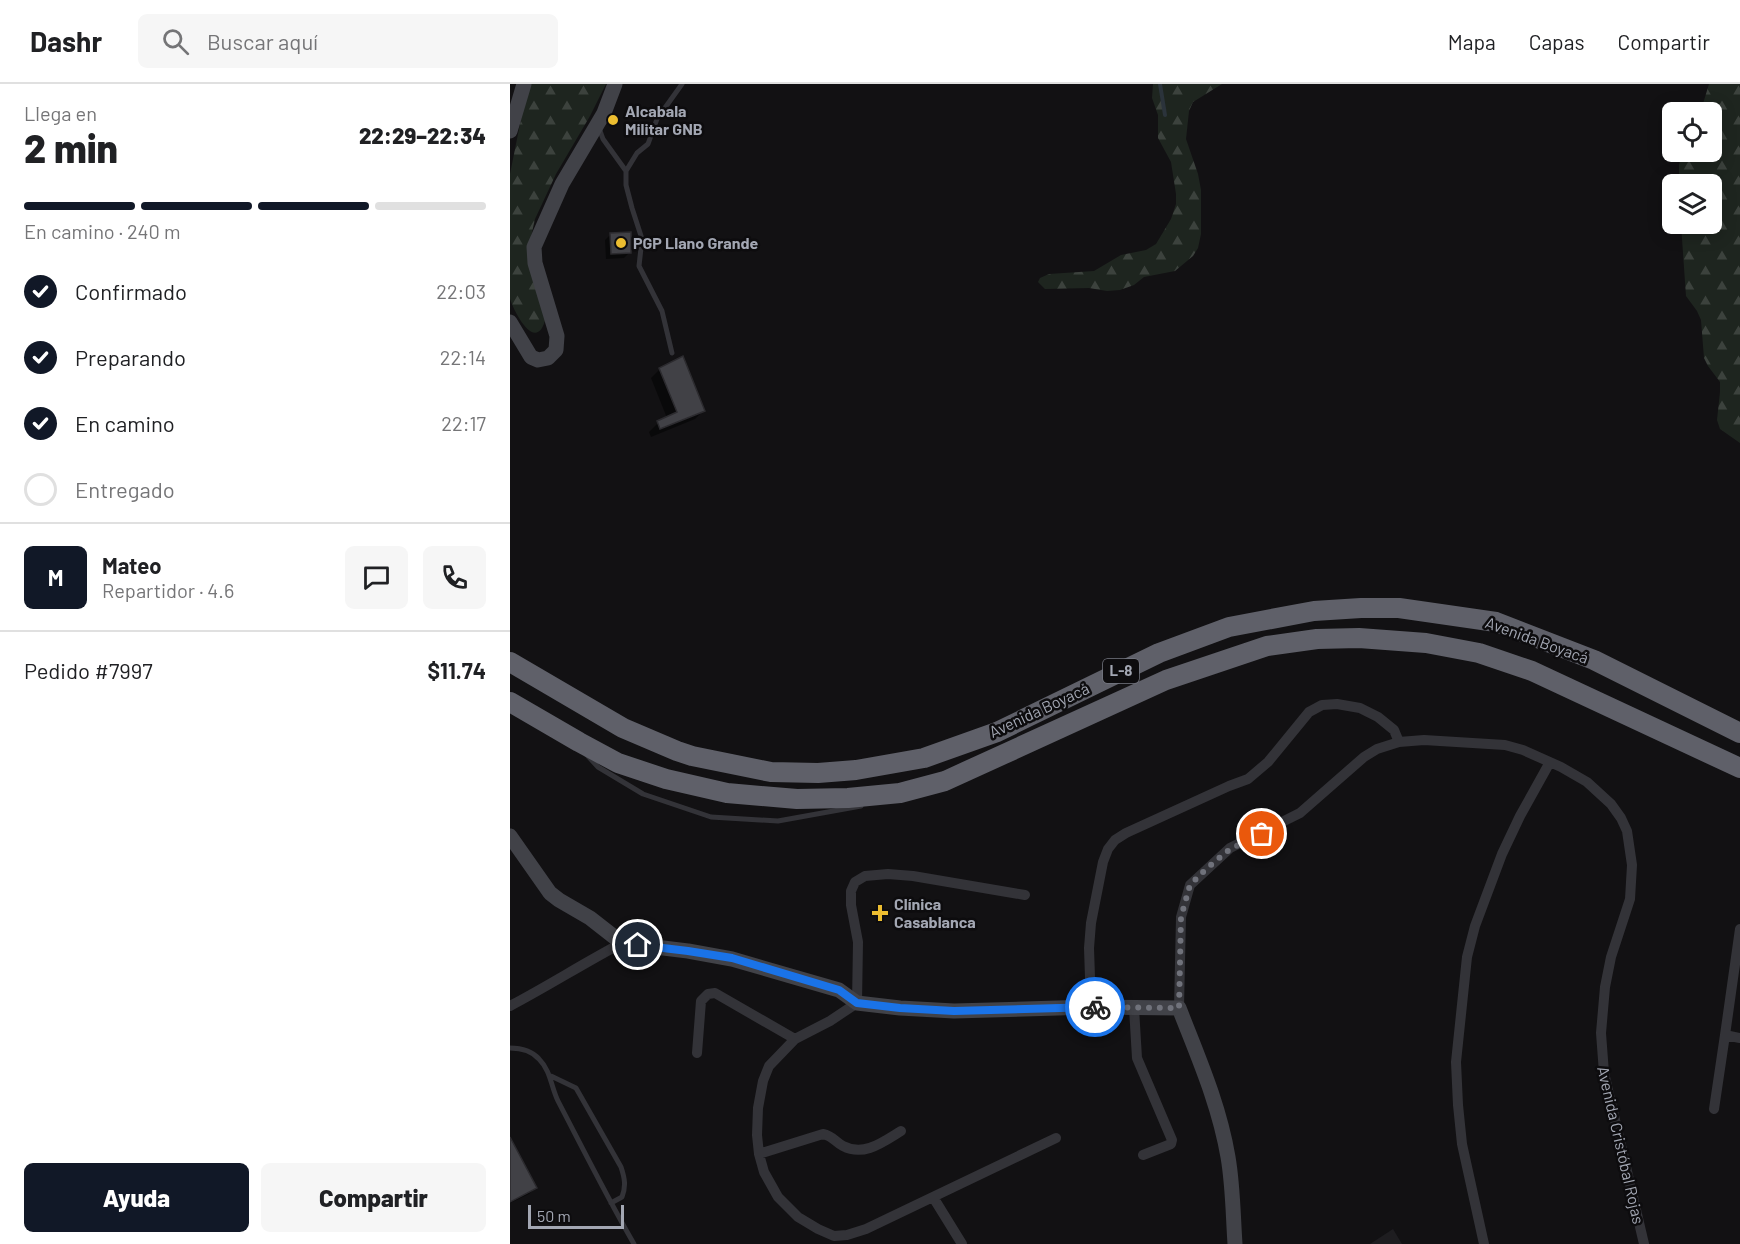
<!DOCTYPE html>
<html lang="es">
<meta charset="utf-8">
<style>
:root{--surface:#fff;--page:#f6f6f6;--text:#202124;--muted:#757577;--line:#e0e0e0;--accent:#111827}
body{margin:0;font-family:Barlow,sans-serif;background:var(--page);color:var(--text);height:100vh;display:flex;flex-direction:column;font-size:22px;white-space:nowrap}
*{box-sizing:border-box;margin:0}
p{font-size:20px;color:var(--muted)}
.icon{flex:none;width:33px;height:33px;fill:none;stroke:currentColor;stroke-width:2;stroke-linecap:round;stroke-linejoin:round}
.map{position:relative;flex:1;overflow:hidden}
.details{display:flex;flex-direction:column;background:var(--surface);width:510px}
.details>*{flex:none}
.tools{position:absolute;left:1152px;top:18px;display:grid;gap:12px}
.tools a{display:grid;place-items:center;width:60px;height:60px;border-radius:9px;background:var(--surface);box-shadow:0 3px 15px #0003;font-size:30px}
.scale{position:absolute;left:18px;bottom:15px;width:96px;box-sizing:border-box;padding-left:6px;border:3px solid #a3a7b3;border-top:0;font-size:16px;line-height:21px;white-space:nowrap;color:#a3a7b3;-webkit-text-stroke:4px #0d0c0e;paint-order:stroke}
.pin{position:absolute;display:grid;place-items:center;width:51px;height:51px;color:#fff;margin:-26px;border:3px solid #fff;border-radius:50%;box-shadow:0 2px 6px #0007}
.courier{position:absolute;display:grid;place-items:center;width:60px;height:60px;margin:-30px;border:4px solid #1a73e8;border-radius:50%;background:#fff;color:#222;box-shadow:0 2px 8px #0007}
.head em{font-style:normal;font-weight:800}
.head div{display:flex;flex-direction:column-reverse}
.head{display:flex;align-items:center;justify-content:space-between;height:102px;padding:0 24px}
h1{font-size:39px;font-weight:800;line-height:45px}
.bar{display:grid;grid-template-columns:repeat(4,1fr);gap:9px 6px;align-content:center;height:72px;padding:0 24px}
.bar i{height:8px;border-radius:4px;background:var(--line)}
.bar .active{background:var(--accent)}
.bar p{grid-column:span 4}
.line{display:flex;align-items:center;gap:15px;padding:0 24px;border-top:2px solid var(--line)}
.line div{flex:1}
.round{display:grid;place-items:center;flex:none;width:63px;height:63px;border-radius:9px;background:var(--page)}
ol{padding:0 24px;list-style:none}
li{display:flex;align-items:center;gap:18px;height:66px}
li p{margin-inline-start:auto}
li .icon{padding:6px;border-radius:50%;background:var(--accent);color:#fff;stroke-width:4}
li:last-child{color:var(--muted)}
li i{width:33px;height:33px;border:3px solid var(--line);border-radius:50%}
.primary-button{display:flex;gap:12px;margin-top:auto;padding:12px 24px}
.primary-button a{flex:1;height:69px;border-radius:9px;background:var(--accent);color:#fff;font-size:24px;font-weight:800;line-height:69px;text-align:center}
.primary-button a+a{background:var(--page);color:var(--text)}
header{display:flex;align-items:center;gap:36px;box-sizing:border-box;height:84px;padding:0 30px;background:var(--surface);border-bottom:2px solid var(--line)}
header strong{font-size:28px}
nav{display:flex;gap:33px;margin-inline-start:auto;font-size:21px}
.search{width:420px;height:54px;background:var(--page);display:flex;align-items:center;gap:15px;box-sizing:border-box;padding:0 21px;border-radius:9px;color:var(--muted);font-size:22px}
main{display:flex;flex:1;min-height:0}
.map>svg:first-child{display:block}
.built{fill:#1e1d20}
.forest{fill:url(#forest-firs)}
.shadow{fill:#0007}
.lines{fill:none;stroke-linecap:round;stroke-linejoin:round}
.stream{stroke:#2b333b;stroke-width:4}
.building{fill:#414146;stroke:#2c2b2f;stroke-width:1.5}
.lane{stroke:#333338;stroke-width:5}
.street{stroke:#333338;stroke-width:10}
.secondary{stroke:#414248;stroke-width:15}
.highway{stroke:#5f6069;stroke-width:20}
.done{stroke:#70727b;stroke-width:6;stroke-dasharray:0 10.8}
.route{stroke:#1a73e8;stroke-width:8}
.poi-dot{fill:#ecbd30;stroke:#0d0c0e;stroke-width:2}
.labels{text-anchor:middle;stroke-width:5;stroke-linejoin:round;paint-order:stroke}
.shield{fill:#0d0c0e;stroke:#767882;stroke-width:1.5}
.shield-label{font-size:15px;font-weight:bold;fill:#a3a7b3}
.poi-label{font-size:16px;font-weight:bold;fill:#a3a7b3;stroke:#0d0c0e;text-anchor:start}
.street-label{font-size:16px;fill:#a3a7b3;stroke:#0d0c0e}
</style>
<header>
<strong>Dashr</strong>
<div class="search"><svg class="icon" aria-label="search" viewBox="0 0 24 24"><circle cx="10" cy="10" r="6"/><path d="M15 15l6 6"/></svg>Buscar aquí</div>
<nav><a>Mapa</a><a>Capas</a><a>Compartir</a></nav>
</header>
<main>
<section class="details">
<div class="head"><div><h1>2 min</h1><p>Llega en</p></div><em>22:29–22:34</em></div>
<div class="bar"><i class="active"></i><i class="active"></i><i class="active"></i><i></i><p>En camino · 240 m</p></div>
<ol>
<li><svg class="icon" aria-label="check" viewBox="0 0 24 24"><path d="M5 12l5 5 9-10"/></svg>Confirmado<p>22:03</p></li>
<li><svg class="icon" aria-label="check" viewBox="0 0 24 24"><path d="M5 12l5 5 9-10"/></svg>Preparando<p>22:14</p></li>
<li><svg class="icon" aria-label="check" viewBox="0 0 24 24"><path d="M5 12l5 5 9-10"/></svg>En camino<p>22:17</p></li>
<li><i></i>Entregado</li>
</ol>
<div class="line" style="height:108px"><b class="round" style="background:var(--accent);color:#fff">M</b><div><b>Mateo</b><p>Repartidor · 4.6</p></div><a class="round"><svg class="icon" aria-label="chat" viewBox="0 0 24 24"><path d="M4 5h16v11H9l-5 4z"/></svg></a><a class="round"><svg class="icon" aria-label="phone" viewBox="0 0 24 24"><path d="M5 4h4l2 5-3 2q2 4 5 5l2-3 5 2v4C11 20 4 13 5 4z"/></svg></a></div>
<div class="line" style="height:78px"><div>Pedido #7997</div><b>$11.74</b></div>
<div class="primary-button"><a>Ayuda</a><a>Compartir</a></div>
</section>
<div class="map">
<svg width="1230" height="1160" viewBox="0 0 1230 1160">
<defs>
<pattern id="forest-firs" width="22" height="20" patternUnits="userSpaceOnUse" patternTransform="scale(1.5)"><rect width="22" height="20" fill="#1e251f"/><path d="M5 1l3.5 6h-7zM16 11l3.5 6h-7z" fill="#3c423d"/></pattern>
</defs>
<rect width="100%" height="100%" fill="#121113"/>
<path class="built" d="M883,1145L892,1160H860Z"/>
<path class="forest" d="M18,0H96L80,32L46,90L25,135L18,166L36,233C27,271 5,230 0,215V90Z
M643,0H712L683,18L679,27L676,55L688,90L691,106V150L688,164L683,172L665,187L634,193L624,201L610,206L597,207L579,204L535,205L528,198L530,194L539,190L584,187L611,171L636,166L646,160L661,135L666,120V110L661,78L648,54V31L642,14Z
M1199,0H1230V359L1210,345L1207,336L1210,308V298L1198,282L1194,274L1191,236L1187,227L1176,212L1171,140H1202V100H1169V81L1172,68H1202V28H1189L1192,23Z"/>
<path class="shadow" d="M101,150L120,168L114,174L96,175L95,156Z
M150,285L194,326L185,335L141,353L139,348L148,339L157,334L141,294Z
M0,1062L25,1104L19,1110L0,1119Z"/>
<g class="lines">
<path class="stream" d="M650,0L655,31"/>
</g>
<path class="building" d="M121,148V169L101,170L100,149Z
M173,272L195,327L150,345L147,337L167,328L149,284Z
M0,1053L27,1104L0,1118Z"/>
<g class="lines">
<path class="lane" d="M89,44L93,55L116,87V101L122,124L132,155L129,182L152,227L162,269
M116,87L127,69L138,60L147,35L172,0
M76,670L88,683L133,710L201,733L268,737L351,722
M0,964C10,964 22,967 29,975C41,987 41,1003 48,1017C73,1065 97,1113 124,1160
M41,992L66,1004L111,1083C115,1095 116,1102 112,1113L101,1119"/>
<path class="street" d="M515,811L403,792L378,790L355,792L345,798L341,807V821L348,858L347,919L320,937L285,955L259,982L253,997L248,1024L247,1051L249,1070L254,1088L268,1113L288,1133L308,1145L324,1152L337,1151L356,1145L546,1054
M1230,845L1215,951L1230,954
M0,922C38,902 74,879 112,859
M581,923L579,864L581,839L593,778L598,765L605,756L616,749L719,702L738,695L758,678L799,628L812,621L827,620L850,624L868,633L884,646L889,658
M624,924L627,974L662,1056L661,1060L633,1071
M669,924L671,833L680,801L720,764L790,729L854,673L867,665L889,658L914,656L995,661L1013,666L1051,683L1077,698L1101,720L1111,734L1117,747L1122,781L1120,815L1101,873L1095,903L1091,949L1094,989L1134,1160
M187,969L191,917L198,910L205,909L285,955
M1204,1025L1215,951
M249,1070L313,1050C323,1052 325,1058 333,1062C354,1073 373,1058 391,1047
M423,1113L452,1160
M974,1160L952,1060L948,1021L946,978L957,873L965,842L992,770L1010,732L1040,678"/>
<path class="secondary" d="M0,47L14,0
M0,238L21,273L28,276L38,274L46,266L47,252L25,179L24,163L52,100L94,29L105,0
M0,752L40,809L49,816L80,834L112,859L178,867L222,875L329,906L347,919L390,924L444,927L581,923L669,924C688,973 709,1020 718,1073C723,1102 723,1131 725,1160"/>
<path class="highway" d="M0,578L113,644L167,667L182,672L261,688L308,689L346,686L414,674L487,648L649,569L719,543L804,527L851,524H889L986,538L1084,576L1230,649
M0,618L69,658L108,679L156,695L217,709L287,715L338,714L390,709L435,697L656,596L757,562L807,555L849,554L916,559L969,569L1022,587L1230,684"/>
</g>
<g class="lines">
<path class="done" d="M585,923L669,924L671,833L680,801L696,785L720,765L752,750"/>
<path class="route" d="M128,861L178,867L222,874L329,906L347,919L390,924L444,927L585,923"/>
</g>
<g class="poi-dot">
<circle cx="103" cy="36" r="6"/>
<circle cx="111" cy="159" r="6"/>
<path d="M367 820h6v6h6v6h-6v6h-6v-6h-6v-6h6z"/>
</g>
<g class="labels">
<rect class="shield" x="593" y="575" width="36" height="24" rx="4.5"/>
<g class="shield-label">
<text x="611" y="592">L-8</text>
</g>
<g class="poi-label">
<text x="115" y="33">Alcabala<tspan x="115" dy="18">Militar GNB</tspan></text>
<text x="123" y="165">PGP Llano Grande</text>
<text x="384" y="826">Clínica<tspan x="384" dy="18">Casablanca</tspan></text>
</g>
<g class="street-label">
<text transform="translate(1027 556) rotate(20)" y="6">Avenida Boyacá</text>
<text transform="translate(529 626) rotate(-25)" y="6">Avenida Boyacá</text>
<text transform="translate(1111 1061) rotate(77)" y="6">Avenida Cristóbal Rojas</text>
</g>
</g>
</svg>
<div class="tools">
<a><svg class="icon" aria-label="locate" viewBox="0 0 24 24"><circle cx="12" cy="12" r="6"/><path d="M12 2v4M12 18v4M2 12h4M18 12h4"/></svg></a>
<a><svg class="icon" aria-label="layers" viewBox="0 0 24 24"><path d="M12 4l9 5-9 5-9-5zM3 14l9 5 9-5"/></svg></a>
</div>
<div class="scale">50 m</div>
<div class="pin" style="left:752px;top:750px;background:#ea580c"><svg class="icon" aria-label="bag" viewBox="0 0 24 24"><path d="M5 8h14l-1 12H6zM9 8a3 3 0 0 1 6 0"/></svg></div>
<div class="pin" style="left:128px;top:861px;background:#1f2937"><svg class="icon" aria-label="home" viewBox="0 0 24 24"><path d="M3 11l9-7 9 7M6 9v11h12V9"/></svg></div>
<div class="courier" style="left:585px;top:923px"><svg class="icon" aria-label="bike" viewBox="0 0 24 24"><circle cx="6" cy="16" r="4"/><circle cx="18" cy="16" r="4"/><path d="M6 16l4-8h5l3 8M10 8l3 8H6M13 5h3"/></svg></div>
</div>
</main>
